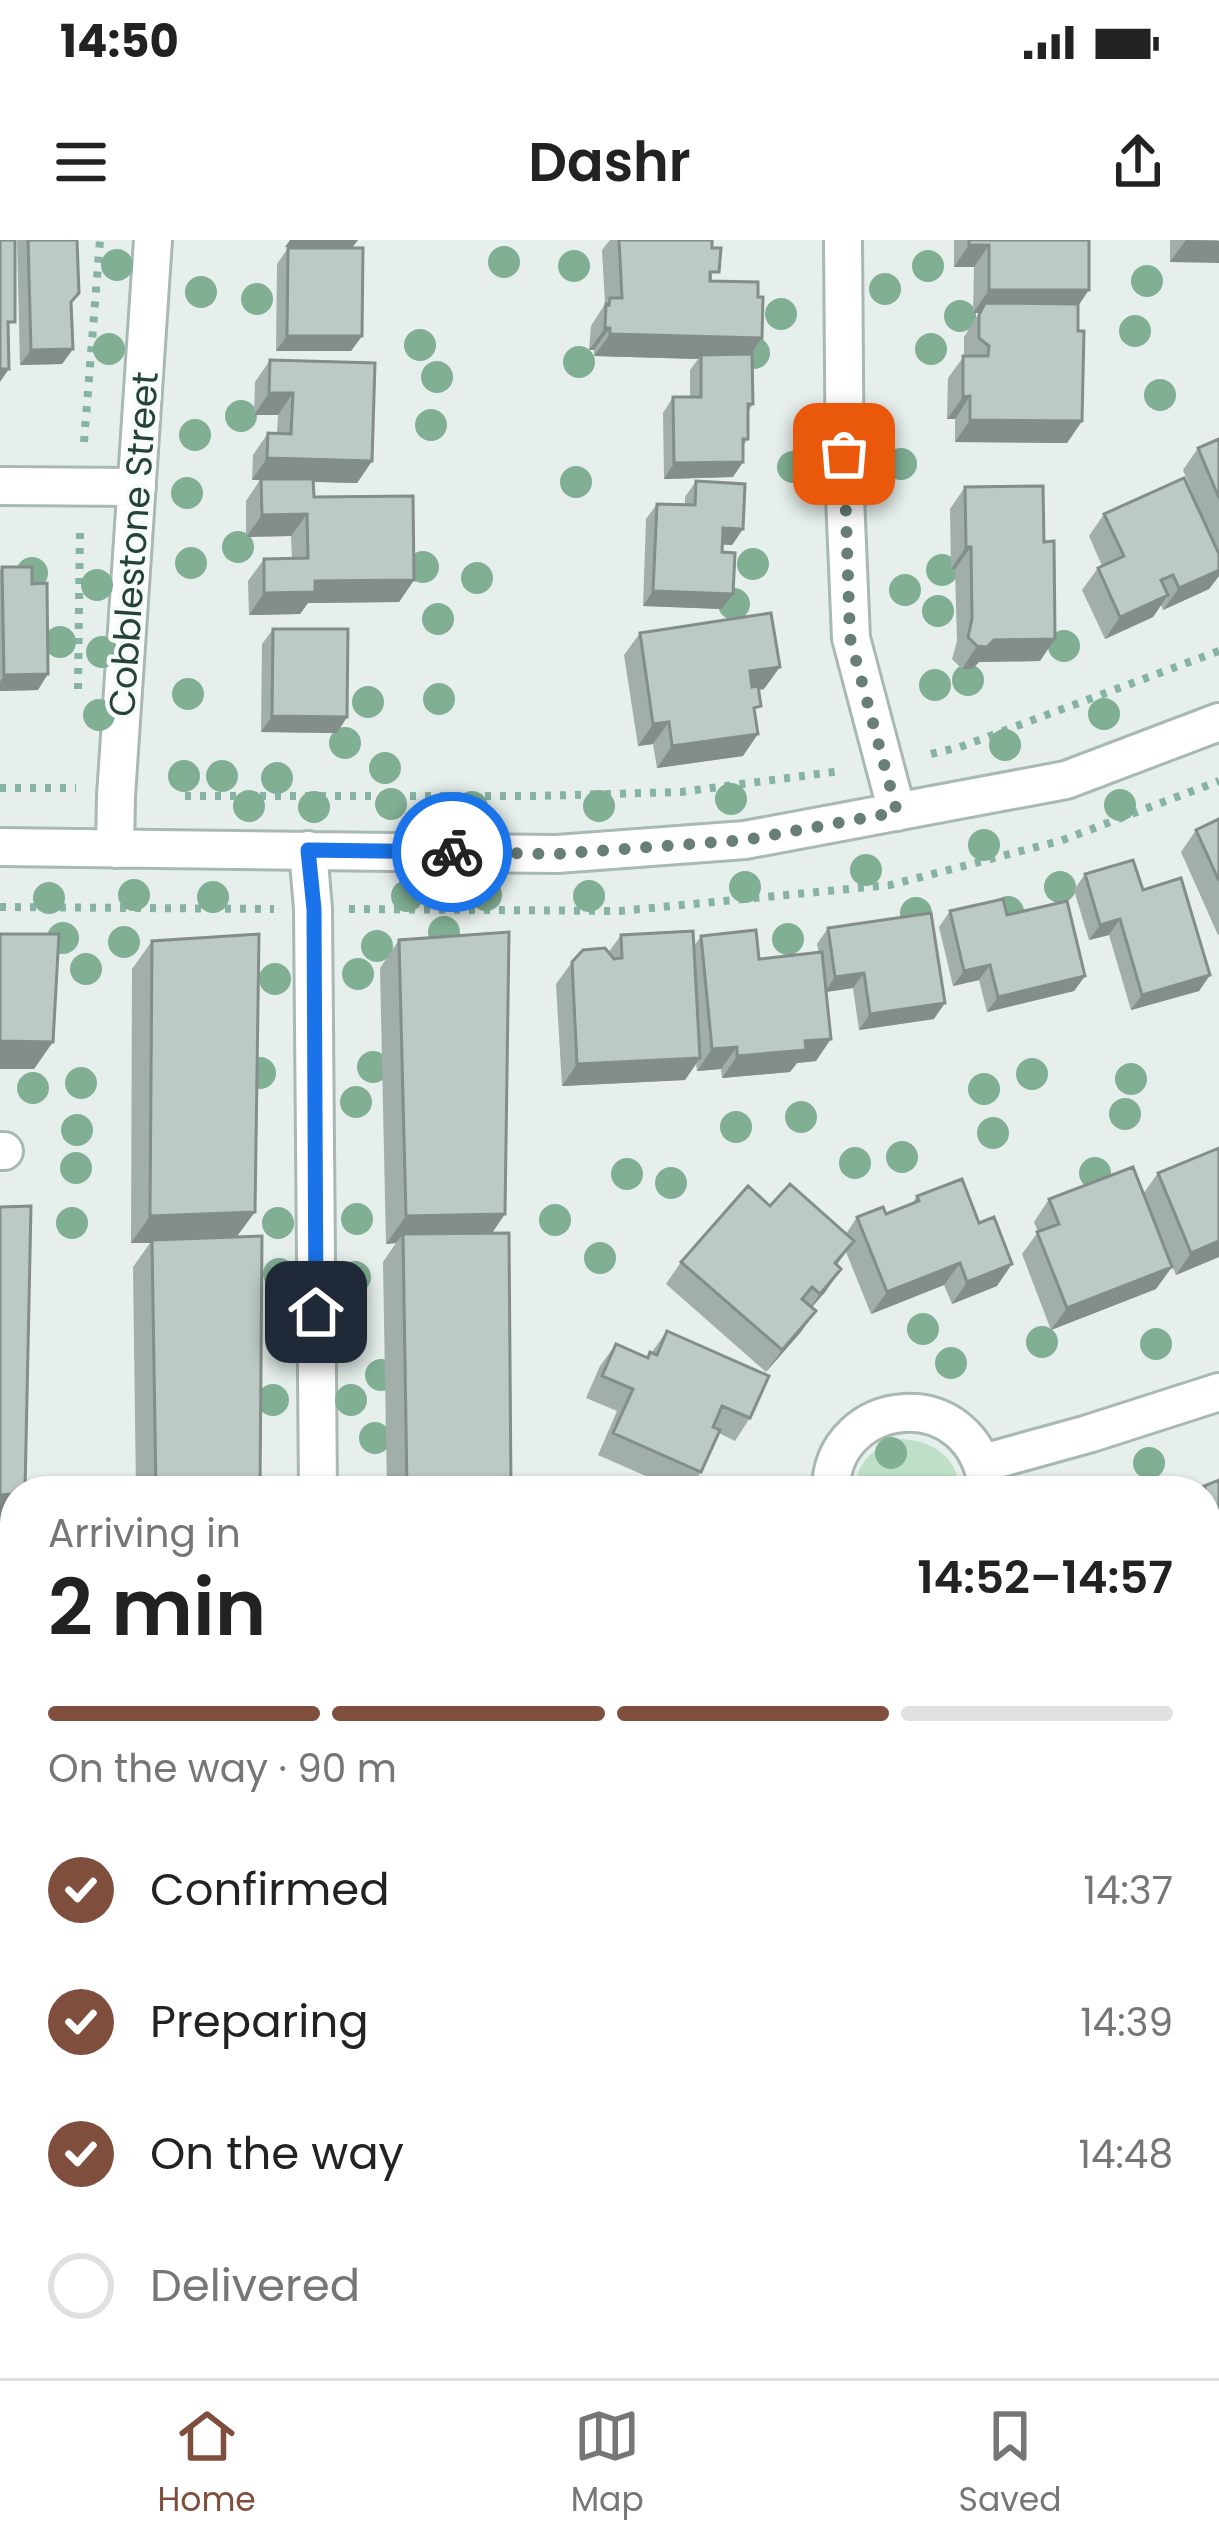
<!DOCTYPE html>
<meta charset="utf-8">
<style>
:root{--surface:#fff;--page:#f6f6f6;--text:#222;--muted:#767676;--line:#e0e0e0;--accent:#804e3d}
body{margin:0;font-family:Poppins,sans-serif;background:var(--page);color:var(--text);height:100vh;display:flex;flex-direction:column;font-size:45px;white-space:nowrap}
*{box-sizing:border-box;margin:0}
p{font-size:39px;color:var(--muted)}
.icon{flex:none;width:66px;height:66px;fill:none;stroke:currentColor;stroke-width:2;stroke-linecap:round;stroke-linejoin:round}
.map{position:relative;flex:1;overflow:hidden}
.drawer{position:absolute;left:0px;top:1236px;width:1221px;height:903px;display:flex;flex-direction:column;background:var(--surface);border-radius:48px 48px 0 0;box-shadow:0 3px 9px #0004}
.drawer>*{flex:none}
.pin{position:absolute;display:grid;place-items:center;width:102px;height:102px;color:#fff;margin:-51px;border-radius:24px;box-shadow:0 6px 18px #0006}
.courier{position:absolute;display:grid;place-items:center;width:120px;height:120px;margin:-60px;border:9px solid #1a73e8;border-radius:50%;background:#fff;color:#222;box-shadow:0 3px 15px #0007}
.head em{font-style:normal;font-weight:600}
.head div{display:flex;flex-direction:column-reverse}
.head{display:flex;align-items:center;justify-content:space-between;height:204px;padding:0 48px}
h1{font-size:78px;font-weight:600;line-height:90px}
.bar{display:grid;grid-template-columns:repeat(4,1fr);gap:18px 12px;align-content:center;height:144px;padding:0 48px}
.bar i{height:15px;border-radius:9px;background:var(--line)}
.bar .on{background:var(--accent)}
.bar p{grid-column:span 4}
ol{padding:0 48px;list-style:none}
li{display:flex;align-items:center;gap:36px;height:132px}
li p{margin-inline-start:auto}
li .icon{padding:12px;border-radius:50%;background:var(--accent);color:#fff;stroke-width:4}
li:last-child{color:var(--muted)}
li i{width:66px;height:66px;border:6px solid var(--line);border-radius:50%}
.status{display:flex;justify-content:space-between;align-items:center;height:84px;padding:0 60px;background:var(--surface);direction:ltr}
.status svg{height:33px;fill:currentColor}
header{display:flex;justify-content:space-between;align-items:center;height:156px;padding:0 48px;background:var(--surface);font-size:54px;font-weight:600}
.tab-bar{display:flex;justify-content:space-around;align-items:center;height:168px;border-top:3px solid var(--line);background:var(--surface);font-size:33px;color:var(--muted)}
.tab-bar a{display:grid;justify-items:center;gap:6px}
.tab-bar .on{color:var(--accent)}
.map>svg:first-child{display:block}
.green{fill:#bfe0c8}
.water{fill:#8ec9d4}
.lines{fill:none;stroke-linecap:round;stroke-linejoin:round}
.minor-casing{stroke:#a8b8b2;stroke-width:42}
.path{stroke:#86b3a5;stroke-width:8;stroke-dasharray:6 9;stroke-linecap:butt}
.minor{stroke:#fff;stroke-width:36}
.tree{fill:#80af93}
.wall{fill:#a1aea9}
.shaded-wall{fill:#838d89}
.building{fill:#bbcac4;stroke:#838d89;stroke-width:3}
.done{stroke:#687f78;stroke-width:12;stroke-dasharray:0 21.6}
.route{stroke:#1a73e8;stroke-width:15}
.labels{text-anchor:middle;stroke-width:9;stroke-linejoin:round;paint-order:stroke}
.street-label{font-size:36px;fill:#24423a;stroke:#f7fbf9}
</style>
<div class="status"><b>14:50</b><svg viewBox="0 0 49 12"><path d="M0 12V9h3v3zM5 12V6h3v6zM10 12V3h3v9zM15 12V0h3v12zM26 1h20v11H26zM47 4h2v5h-2z"/></svg></div>
<header><svg class="icon" aria-label="menu" viewBox="0 0 24 24"><path d="M4 6h16M4 12h16M4 18h16"/></svg>Dashr<svg class="icon" aria-label="share" viewBox="0 0 24 24"><path d="M12 15V3M7 8l5-5 5 5M5 13v7h14v-7"/></svg></header>
<div class="map">
<svg width="1219" height="2138" viewBox="0 0 1219 2138">
<rect width="100%" height="100%" fill="#e6efeb"/>
<path class="green" d="M897,1199C930,1199 958,1215 960,1251H854C857,1223 871,1209 897,1199Z
M1219,1517V1999L1206,1996V1522Z
M15,1739V1893L0,1890V1740Z"/>
<path class="water" d="M0,1872L15,1875V2124H1206V1979H1219V2138H0Z"/>
<g class="lines">
<g class="minor-casing">
<path id="minor" d="M843,0L845,257L851,398L897,572
M0,246L137,247
M0,607L557,614L745,600L1066,540L1219,482
M115,609L116,556L153,0
M308,610L313,669L318,1251
M0,911H4
M983,1223L1088,1194L1219,1152
M831,1251C830,1156 975,1138 988,1251
M0,1405L15,1404"/>
</g>
<path class="path" d="M84,202L100,0
M78,449L80,287
M931,514L960,507L1219,411
M0,548H76
M185,556H534L681,552L841,531
M0,667L274,669
M349,669L620,671L890,645L1060,601L1219,541
M0,1719L15,1718
M1206,1758L1219,1757"/>
<use href="#minor" class="minor"/>
</g>
<g class="tree">
<circle cx="504" cy="22" r="16"/>
<circle cx="117" cy="25" r="16"/>
<circle cx="574" cy="26" r="16"/>
<circle cx="928" cy="26" r="16"/>
<circle cx="1147" cy="41" r="16"/>
<circle cx="885" cy="49" r="16"/>
<circle cx="201" cy="52" r="16"/>
<circle cx="257" cy="59" r="16"/>
<circle cx="781" cy="74" r="16"/>
<circle cx="960" cy="76" r="16"/>
<circle cx="1135" cy="91" r="16"/>
<circle cx="420" cy="105" r="16"/>
<circle cx="109" cy="109" r="16"/>
<circle cx="931" cy="109" r="16"/>
<circle cx="754" cy="113" r="16"/>
<circle cx="579" cy="122" r="16"/>
<circle cx="437" cy="137" r="16"/>
<circle cx="1160" cy="155" r="16"/>
<circle cx="241" cy="176" r="16"/>
<circle cx="431" cy="185" r="16"/>
<circle cx="195" cy="195" r="16"/>
<circle cx="901" cy="224" r="16"/>
<circle cx="793" cy="227" r="16"/>
<circle cx="576" cy="242" r="16"/>
<circle cx="187" cy="253" r="16"/>
<circle cx="238" cy="307" r="16"/>
<circle cx="191" cy="323" r="16"/>
<circle cx="753" cy="324" r="16"/>
<circle cx="423" cy="327" r="16"/>
<circle cx="942" cy="330" r="16"/>
<circle cx="32" cy="333" r="16"/>
<circle cx="477" cy="338" r="16"/>
<circle cx="97" cy="345" r="16"/>
<circle cx="905" cy="350" r="16"/>
<circle cx="734" cy="364" r="16"/>
<circle cx="938" cy="371" r="16"/>
<circle cx="438" cy="379" r="16"/>
<circle cx="60" cy="402" r="16"/>
<circle cx="1064" cy="406" r="16"/>
<circle cx="102" cy="412" r="16"/>
<circle cx="968" cy="440" r="16"/>
<circle cx="935" cy="445" r="16"/>
<circle cx="188" cy="454" r="16"/>
<circle cx="439" cy="459" r="16"/>
<circle cx="368" cy="462" r="16"/>
<circle cx="1104" cy="474" r="16"/>
<circle cx="99" cy="475" r="16"/>
<circle cx="345" cy="503" r="16"/>
<circle cx="1005" cy="505" r="16"/>
<circle cx="385" cy="528" r="16"/>
<circle cx="184" cy="536" r="16"/>
<circle cx="222" cy="536" r="16"/>
<circle cx="277" cy="538" r="16"/>
<circle cx="731" cy="559" r="16"/>
<circle cx="391" cy="564" r="16"/>
<circle cx="1120" cy="565" r="16"/>
<circle cx="249" cy="566" r="16"/>
<circle cx="599" cy="566" r="16"/>
<circle cx="314" cy="567" r="16"/>
<circle cx="472" cy="567" r="16"/>
<circle cx="984" cy="605" r="16"/>
<circle cx="866" cy="630" r="16"/>
<circle cx="745" cy="647" r="16"/>
<circle cx="1060" cy="647" r="16"/>
<circle cx="134" cy="655" r="16"/>
<circle cx="486" cy="655" r="16"/>
<circle cx="407" cy="656" r="16"/>
<circle cx="589" cy="656" r="16"/>
<circle cx="213" cy="657" r="16"/>
<circle cx="49" cy="658" r="16"/>
<circle cx="1008" cy="672" r="16"/>
<circle cx="916" cy="673" r="16"/>
<circle cx="444" cy="692" r="16"/>
<circle cx="63" cy="698" r="16"/>
<circle cx="788" cy="699" r="16"/>
<circle cx="124" cy="702" r="16"/>
<circle cx="377" cy="706" r="16"/>
<circle cx="86" cy="729" r="16"/>
<circle cx="358" cy="734" r="16"/>
<circle cx="275" cy="739" r="16"/>
<circle cx="373" cy="827" r="16"/>
<circle cx="260" cy="833" r="16"/>
<circle cx="1032" cy="834" r="16"/>
<circle cx="1131" cy="839" r="16"/>
<circle cx="81" cy="843" r="16"/>
<circle cx="33" cy="848" r="16"/>
<circle cx="984" cy="849" r="16"/>
<circle cx="356" cy="862" r="16"/>
<circle cx="1125" cy="874" r="16"/>
<circle cx="801" cy="877" r="16"/>
<circle cx="736" cy="887" r="16"/>
<circle cx="77" cy="890" r="16"/>
<circle cx="993" cy="893" r="16"/>
<circle cx="902" cy="917" r="16"/>
<circle cx="855" cy="923" r="16"/>
<circle cx="76" cy="928" r="16"/>
<circle cx="1095" cy="933" r="16"/>
<circle cx="627" cy="934" r="16"/>
<circle cx="671" cy="943" r="16"/>
<circle cx="357" cy="979" r="16"/>
<circle cx="555" cy="980" r="16"/>
<circle cx="72" cy="983" r="16"/>
<circle cx="278" cy="983" r="16"/>
<circle cx="600" cy="1018" r="16"/>
<circle cx="279" cy="1034" r="16"/>
<circle cx="355" cy="1037" r="16"/>
<circle cx="923" cy="1089" r="16"/>
<circle cx="1042" cy="1102" r="16"/>
<circle cx="1156" cy="1104" r="16"/>
<circle cx="951" cy="1123" r="16"/>
<circle cx="381" cy="1135" r="16"/>
<circle cx="273" cy="1160" r="16"/>
<circle cx="351" cy="1160" r="16"/>
<circle cx="375" cy="1198" r="16"/>
<circle cx="891" cy="1213" r="16"/>
<circle cx="1149" cy="1223" r="16"/>
</g>
<path class="wall" d="M17,0H77L71,63L73,109L62,124L20,125Z
M610,0H712V41L758,57L762,98L751,114L753,164L748,172V199L743,206V222L733,237L664,239L663,173L673,157H690V130L698,119L594,116V110H589L591,86L605,64L602,10Z
M954,0H1089L1078,67L1082,181L1067,203L955,202V179H947L948,138L964,116V97L979,73H973L974,27H954Z
M1170,0H1219L1170,22Z
M288,8L362,96L351,111H276L277,24Z
M270,120L372,221L357,243L313,242L314,257L414,340L399,362L308,363L300,374L249,375L248,341L264,319L292,318L291,296L246,297V261L260,240H252L253,215L268,193H277L278,175H254L255,142Z
M1219,199V336L1209,349L1163,370L1161,365L1153,377L1105,399L1082,350L1098,328L1102,326L1089,296L1104,274L1203,279L1183,230L1198,208Z
M696,241L743,289L732,305L723,304L722,312L733,354L722,369L643,366L646,279L657,264L685,265V257Z
M965,247L1040,421L979,422L972,429H962L952,419L957,401L955,329H951L950,269Z
M2,327L38,450L0,451V331Z
M273,389L347,477L337,493L261,492L262,404Z
M640,393L764,449L759,450L743,516L657,528L653,504L638,506L624,415Z
M1219,579V694L1218,695L1181,612L1196,590Z
M1085,634L1143,650L1210,735L1199,751L1131,770L1109,695L1089,700L1074,650Z
M950,671L1007,675L1085,736L1074,751L987,772L979,740L953,746L939,687Z
M828,688L934,779L859,790L853,748L826,752L816,821L797,823L790,832L722,838L721,829L697,831L696,824L685,840L562,846L556,744L572,722L608,713L621,695L694,706L701,696L759,719L819,713L817,704Z
M399,700L492,993L511,1251H387L383,1022L396,1003L386,1004L380,728Z
M152,701L237,997L260,1251H136L133,1027L150,1003H131L132,729Z
M1158,933L1219,1017L1176,1035L1157,990L1156,1049L1051,1090L1022,1014L1038,992L1034,982L1049,959L1143,954Z
M917,956L997,1046L952,1064L944,1045L871,1074L846,1012L837,1025L826,1051L812,1067L816,1071L800,1093L766,1132L666,1044L681,1022L770,966L846,994L857,977L886,974L912,964Z
M667,1091L750,1178L735,1201L719,1193L701,1232L688,1251H680L598,1215L617,1171L586,1158L600,1126L616,1104L646,1117L650,1112H652Z
M1219,1240V1394L1208,1398L1206,1392V1251H1200L1204,1246Z"/>
<path class="shaded-wall" d="M290,0H358L352,8L285,7Z
M1186,0L1219,1V23L1170,22Z
M969,5H989L974,27H954Z
M989,50H1089L1074,72L985,63L979,73H973Z
M605,88H610L594,110H589Z
M610,94L762,98L747,120L701,115L698,119L594,116Z
M287,96H362L351,111H276Z
M73,109L62,124L20,125L31,110Z
M0,129H9L0,142Z
M269,153H293L278,175H254Z
M970,156L955,179H947L963,157Z
M970,180L1082,181L1067,203L955,202Z
M267,218L372,221L357,243L252,240Z
M743,222L733,237L664,239L674,223Z
M307,274L291,296L246,297L262,275Z
M723,288L743,289L732,305L712,304Z
M966,307H971L955,329H951Z
M1219,330V336L1209,349L1163,370L1179,348Z
M414,340L399,362L308,363L300,374L249,375L264,353L315,341Z
M653,351L733,354L722,369L643,366Z
M1168,355L1153,377L1105,399L1120,377Z
M1055,399L1040,421L979,422L972,429H962L977,406L994,400Z
M780,427L764,449L734,454L750,431Z
M48,434L38,450L0,451V442L4,435Z
M272,476L347,477L337,493L261,492Z
M669,482L653,504L638,506L653,484Z
M758,494L743,516L657,528L672,506Z
M1120,679L1109,695L1089,700L1100,685Z
M990,725L979,740L953,746L964,731Z
M864,733L853,748L825,752L835,737Z
M1210,735L1199,751L1131,770L1142,755Z
M1085,736L1074,751L987,772L998,757Z
M945,763L934,779L859,790L870,774Z
M831,799L816,821L797,823L790,832L722,838L737,816L805,801Z
M0,801L53,802L34,829H0Z
M737,807L721,829L697,831L712,809Z
M700,818L685,840L562,846L577,824Z
M255,972L235,999L152,1000L150,1003H131L150,976Z
M505,974L486,1002L403,994L396,1003L386,1004L406,976Z
M1219,1001V1017L1176,1035L1191,1013Z
M960,1023L944,1045L871,1074L887,1052Z
M1012,1024L997,1046L952,1064L967,1042Z
M1172,1027L1156,1049L1051,1090L1067,1068Z
M841,1029L826,1051L804,1076L820,1054Z
M816,1071L800,1093L766,1132L782,1110Z
M15,1254V1268L6,1282H0V1255Z
M1219,1383V1394L1208,1398Z
M15,1560V1586L0,1587V1561Z"/>
<path class="building" d="M0,0H15V82H8L9,129H0Z
M28,0H77L79,53L71,62L73,109L31,110Z
M619,0H712V8H721L719,32H710V41L758,42V57H763L762,98L610,94V88H605L606,64L609,65L610,58H622Z
M969,0H1089V50H989V5H969Z
M288,8H363L362,96H287Z
M985,63L1078,64V91H1084L1082,181L970,180V156L963,157V116H988L989,106L979,98V75Z
M752,114L753,164H748V199H743V222L674,223L673,157H701V115Z
M270,120L375,123L372,221L267,218L268,193L291,194L293,153H269Z
M1219,199V258L1198,208Z
M1184,238L1219,314V330L1179,348L1173,335L1161,340L1168,355L1120,377L1098,328L1124,316L1104,274Z
M261,239H313L314,257L413,256L414,340L315,341V352L264,353V319L308,318L307,274L262,275Z
M696,241L745,244L743,289L723,288L722,312L735,313L733,354L653,351L657,264L695,265Z
M1043,246L1044,302L1054,301L1055,399L994,400L987,407L977,406L968,397L972,379L971,307H966L965,247Z
M2,327H32V344L47,343L48,434L4,435Z
M771,373L780,427L750,431L752,447L758,446L761,466L754,468L758,494L672,506L669,482L653,484L640,393Z
M273,389H348L347,477L272,476Z
M1219,579V641L1196,590Z
M1133,620L1143,650L1181,638L1210,735L1142,755L1120,679L1100,685L1085,634Z
M1003,659L1007,675L1067,661L1085,736L998,757L990,725L964,731L950,671Z
M931,673L945,763L870,774L864,733L835,737L828,688Z
M756,690L759,719L822,712L831,799L805,801L806,810L737,816V807L712,809L701,696Z
M693,691L700,818L577,824L572,722L583,710L605,708L614,719L622,718L621,695Z
M509,692L505,974L406,976L399,700Z
M0,694H59L53,802L0,801Z
M259,694L255,972L150,976L152,701Z
M1219,908V1001L1191,1013L1158,933Z
M1133,927L1172,1027L1067,1068L1037,992L1059,984L1049,959Z
M962,939L979,983L994,977L1012,1024L967,1042L960,1023L887,1052L857,977L883,967L886,974L919,961L917,956Z
M790,944L854,1001L835,1023L841,1029L820,1054L812,1047L802,1059L816,1071L782,1110L681,1022L748,946L770,966Z
M31,966L25,1251H15V1254L0,1255V967Z
M509,993L511,1251H407L403,994Z
M262,996L260,1251H156L152,1000Z
M667,1091L769,1136L750,1178L722,1166L713,1187L720,1190L701,1232L613,1193L633,1149L602,1136L616,1104L648,1118L650,1112L657,1115Z
M1219,1240V1364L1215,1354L1206,1357V1273L1213,1270L1204,1246Z
M742,1243L744,1251H718Z
M15,1458V1560L0,1561V1459Z"/>
<g class="lines">
<path class="done" d="M452,612L556,614L745,600L897,572L850,398L844,214"/>
<path class="route" d="M316,1072L314,669L308,610L452,612"/>
</g>
<g class="labels">
<g class="street-label">
<text transform="translate(133 304) rotate(-86)" y="13">Cobblestone Street</text>
</g>
</g>
</svg>
<div class="pin" style="left:844px;top:214px;background:#ea580c"><svg class="icon" aria-label="bag" viewBox="0 0 24 24"><path d="M5 8h14l-1 12H6zM9 8a3 3 0 0 1 6 0"/></svg></div>
<div class="pin" style="left:316px;top:1072px;background:#1f2937"><svg class="icon" aria-label="home" viewBox="0 0 24 24"><path d="M3 11l9-7 9 7M6 9v11h12V9"/></svg></div>
<div class="courier" style="left:452px;top:612px"><svg class="icon" aria-label="bike" viewBox="0 0 24 24"><circle cx="6" cy="16" r="4"/><circle cx="18" cy="16" r="4"/><path d="M6 16l4-8h5l3 8M10 8l3 8H6M13 5h3"/></svg></div>
<section class="drawer">
<div class="head"><div><h1>2 min</h1><p>Arriving in</p></div><em>14:52–14:57</em></div>
<div class="bar"><i class="on"></i><i class="on"></i><i class="on"></i><i></i><p>On the way · 90 m</p></div>
<ol>
<li><svg class="icon" aria-label="check" viewBox="0 0 24 24"><path d="M5 12l5 5 9-10"/></svg>Confirmed<p>14:37</p></li>
<li><svg class="icon" aria-label="check" viewBox="0 0 24 24"><path d="M5 12l5 5 9-10"/></svg>Preparing<p>14:39</p></li>
<li><svg class="icon" aria-label="check" viewBox="0 0 24 24"><path d="M5 12l5 5 9-10"/></svg>On the way<p>14:48</p></li>
<li><i></i>Delivered</li>
</ol>
</section>
</div>
<nav class="tab-bar">
<a class="on"><svg class="icon" aria-label="home" viewBox="0 0 24 24"><path d="M3 11l9-7 9 7M6 9v11h12V9"/></svg>Home</a>
<a><svg class="icon" aria-label="map" viewBox="0 0 24 24"><path d="M3 6l6-2 6 2 6-2v14l-6 2-6-2-6 2zM9 4v14M15 6v14"/></svg>Map</a>
<a><svg class="icon" aria-label="saved" viewBox="0 0 24 24"><path d="M7 4h10v16l-5-4-5 4z"/></svg>Saved</a>
</nav>
